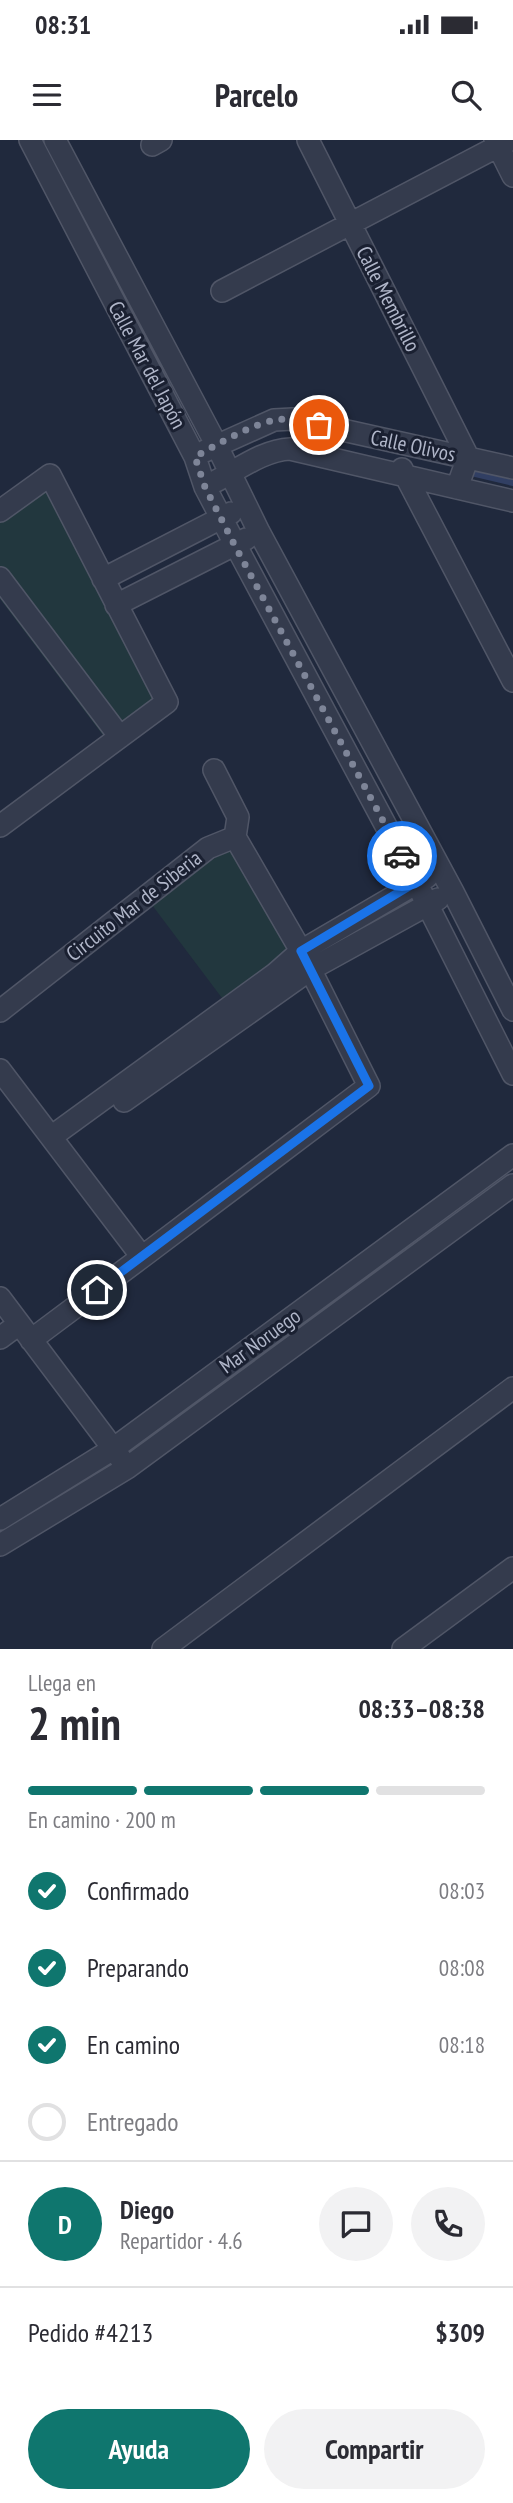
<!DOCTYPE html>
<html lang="es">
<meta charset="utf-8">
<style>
:root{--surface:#fff;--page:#f2f2f3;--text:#2b2b33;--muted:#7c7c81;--line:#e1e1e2;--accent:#0f766e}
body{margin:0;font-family:"PT Sans Narrow",sans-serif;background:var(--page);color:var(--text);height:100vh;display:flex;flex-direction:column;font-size:26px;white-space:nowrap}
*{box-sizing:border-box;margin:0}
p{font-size:23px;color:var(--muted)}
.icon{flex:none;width:38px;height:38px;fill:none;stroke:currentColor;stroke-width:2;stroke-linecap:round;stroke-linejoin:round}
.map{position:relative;height:1509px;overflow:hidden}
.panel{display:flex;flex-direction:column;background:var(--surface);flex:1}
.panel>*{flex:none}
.pin{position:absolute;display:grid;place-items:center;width:60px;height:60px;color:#fff;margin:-30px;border:4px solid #fff;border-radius:50%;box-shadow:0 2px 7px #0007}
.courier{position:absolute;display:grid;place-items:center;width:70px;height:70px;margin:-35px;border:5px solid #1a73e8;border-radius:50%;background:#fff;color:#222;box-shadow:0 2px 9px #0007}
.overview em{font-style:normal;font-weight:700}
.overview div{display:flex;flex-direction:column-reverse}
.overview{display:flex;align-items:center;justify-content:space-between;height:119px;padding:0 28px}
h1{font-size:46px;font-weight:700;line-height:52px}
.bar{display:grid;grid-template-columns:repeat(4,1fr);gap:10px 7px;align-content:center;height:84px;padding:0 28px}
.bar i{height:9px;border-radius:5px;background:var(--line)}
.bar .on{background:var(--accent)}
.bar p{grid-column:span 4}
.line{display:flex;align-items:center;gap:18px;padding:0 28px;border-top:2px solid var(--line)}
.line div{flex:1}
.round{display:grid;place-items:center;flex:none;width:74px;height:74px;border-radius:37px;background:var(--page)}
ol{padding:0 28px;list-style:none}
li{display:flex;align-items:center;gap:21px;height:77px}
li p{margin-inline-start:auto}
li .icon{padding:7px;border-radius:50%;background:var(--accent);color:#fff;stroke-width:4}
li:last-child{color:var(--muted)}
li i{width:38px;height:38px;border:4px solid var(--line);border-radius:50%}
.button{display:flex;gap:14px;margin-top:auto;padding:14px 28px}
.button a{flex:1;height:80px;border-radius:42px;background:var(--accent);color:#fff;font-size:28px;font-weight:700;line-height:80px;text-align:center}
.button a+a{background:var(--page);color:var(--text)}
.status{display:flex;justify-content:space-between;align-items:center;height:49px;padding:0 35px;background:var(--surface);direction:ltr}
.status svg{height:19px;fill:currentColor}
header{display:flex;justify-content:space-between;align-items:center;height:91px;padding:0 28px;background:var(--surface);font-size:32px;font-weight:700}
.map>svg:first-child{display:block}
.green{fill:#22373e}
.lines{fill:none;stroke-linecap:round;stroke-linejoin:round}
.stream{stroke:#313f63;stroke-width:6}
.minor-casing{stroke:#505667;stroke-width:24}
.minor{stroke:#343b4d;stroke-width:21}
.done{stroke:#7e8598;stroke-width:7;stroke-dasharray:0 12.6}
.route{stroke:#1a73e8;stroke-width:9}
.labels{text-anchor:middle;stroke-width:6;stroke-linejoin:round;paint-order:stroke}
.street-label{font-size:21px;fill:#b0b6c9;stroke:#1a2031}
</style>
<div class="status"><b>08:31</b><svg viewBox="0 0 49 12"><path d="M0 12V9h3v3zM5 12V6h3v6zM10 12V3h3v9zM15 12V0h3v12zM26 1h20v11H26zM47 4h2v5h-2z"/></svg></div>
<header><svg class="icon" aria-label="menu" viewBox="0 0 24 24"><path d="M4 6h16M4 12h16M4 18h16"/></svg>Parcelo<svg class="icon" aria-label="search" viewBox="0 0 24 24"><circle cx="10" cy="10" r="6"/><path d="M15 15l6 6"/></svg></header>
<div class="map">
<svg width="513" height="1509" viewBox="0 0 513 1509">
<rect width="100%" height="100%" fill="#20293d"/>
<path class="green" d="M42,341L162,568L111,606L0,459V372Z
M232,707L292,816L228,866L149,761Z"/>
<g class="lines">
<path class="stream" d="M467,332L513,343"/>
<g class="minor-casing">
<path id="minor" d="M30,0L195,317L205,347L235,404L416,742L513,934
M55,0L216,304L259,392L453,752L513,870
M308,0L468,317L457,348
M495,0L513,36
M152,5L161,0
M222,151L510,0
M205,311L274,280L293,279L513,328
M402,329L513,541
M216,341C239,329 264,310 290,309L513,361
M0,371L50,335L167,562L0,686
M0,438L120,597
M103,439L231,373
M116,465L246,399
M214,630L238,677L235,697
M0,871L208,708L235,697L301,811L369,946L142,1117L0,930
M124,961L311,829L438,759
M51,997L275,834L301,811L427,737
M0,1158L121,1319
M0,1198L19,1184
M31,1200L142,1117
M0,1379L113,1309L513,1015
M0,1405L127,1328L513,1045
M163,1509L513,1248
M403,1509L513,1428"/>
</g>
<use href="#minor" class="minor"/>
</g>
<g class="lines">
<path class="done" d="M319,285C305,282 290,277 275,280C255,283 213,306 195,317L205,347L234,404L402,716"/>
<path class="route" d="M97,1150L369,946L301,811L416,742L402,716"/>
</g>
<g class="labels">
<g class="street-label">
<text transform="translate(388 159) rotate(63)" y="7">Calle Membrillo</text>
<text transform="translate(147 225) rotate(62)" y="7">Calle Mar del Japón</text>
<text transform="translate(413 306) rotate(12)" y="7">Calle Olivos</text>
<text transform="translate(134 766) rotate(-38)" y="7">Circuito Mar de Siberia</text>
<text transform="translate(260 1201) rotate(-36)" y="7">Mar Noruego</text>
</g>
</g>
</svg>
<div class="pin" style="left:319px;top:285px;background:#ea580c"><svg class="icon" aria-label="bag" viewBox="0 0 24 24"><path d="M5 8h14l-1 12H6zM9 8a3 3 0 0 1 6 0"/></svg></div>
<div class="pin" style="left:97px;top:1150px;background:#1f2937"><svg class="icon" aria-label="home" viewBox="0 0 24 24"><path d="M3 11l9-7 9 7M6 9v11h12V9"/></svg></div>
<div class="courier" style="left:402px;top:716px"><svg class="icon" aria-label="car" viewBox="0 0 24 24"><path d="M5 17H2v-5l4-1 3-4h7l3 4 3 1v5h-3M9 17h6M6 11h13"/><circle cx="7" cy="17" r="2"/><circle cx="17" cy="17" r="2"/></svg></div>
</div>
<section class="panel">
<div class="overview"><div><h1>2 min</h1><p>Llega en</p></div><em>08:33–08:38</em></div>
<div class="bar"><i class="on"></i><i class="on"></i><i class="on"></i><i></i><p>En camino · 200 m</p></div>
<ol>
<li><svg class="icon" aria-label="check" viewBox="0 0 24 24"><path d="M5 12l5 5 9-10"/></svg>Confirmado<p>08:03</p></li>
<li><svg class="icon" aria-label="check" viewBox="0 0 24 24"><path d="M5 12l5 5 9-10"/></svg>Preparando<p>08:08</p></li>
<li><svg class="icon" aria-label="check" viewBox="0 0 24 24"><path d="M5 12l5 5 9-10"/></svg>En camino<p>08:18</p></li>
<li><i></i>Entregado</li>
</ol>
<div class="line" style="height:126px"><b class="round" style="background:var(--accent);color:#fff">D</b><div><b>Diego</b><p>Repartidor · 4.6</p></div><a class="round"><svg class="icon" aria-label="chat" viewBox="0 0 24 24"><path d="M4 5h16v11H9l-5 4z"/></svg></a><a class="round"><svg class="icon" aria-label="phone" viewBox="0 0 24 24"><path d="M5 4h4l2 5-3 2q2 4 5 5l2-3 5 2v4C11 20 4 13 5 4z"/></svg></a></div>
<div class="line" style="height:91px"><div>Pedido #4213</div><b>$309</b></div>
<div class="button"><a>Ayuda</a><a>Compartir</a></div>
</section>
